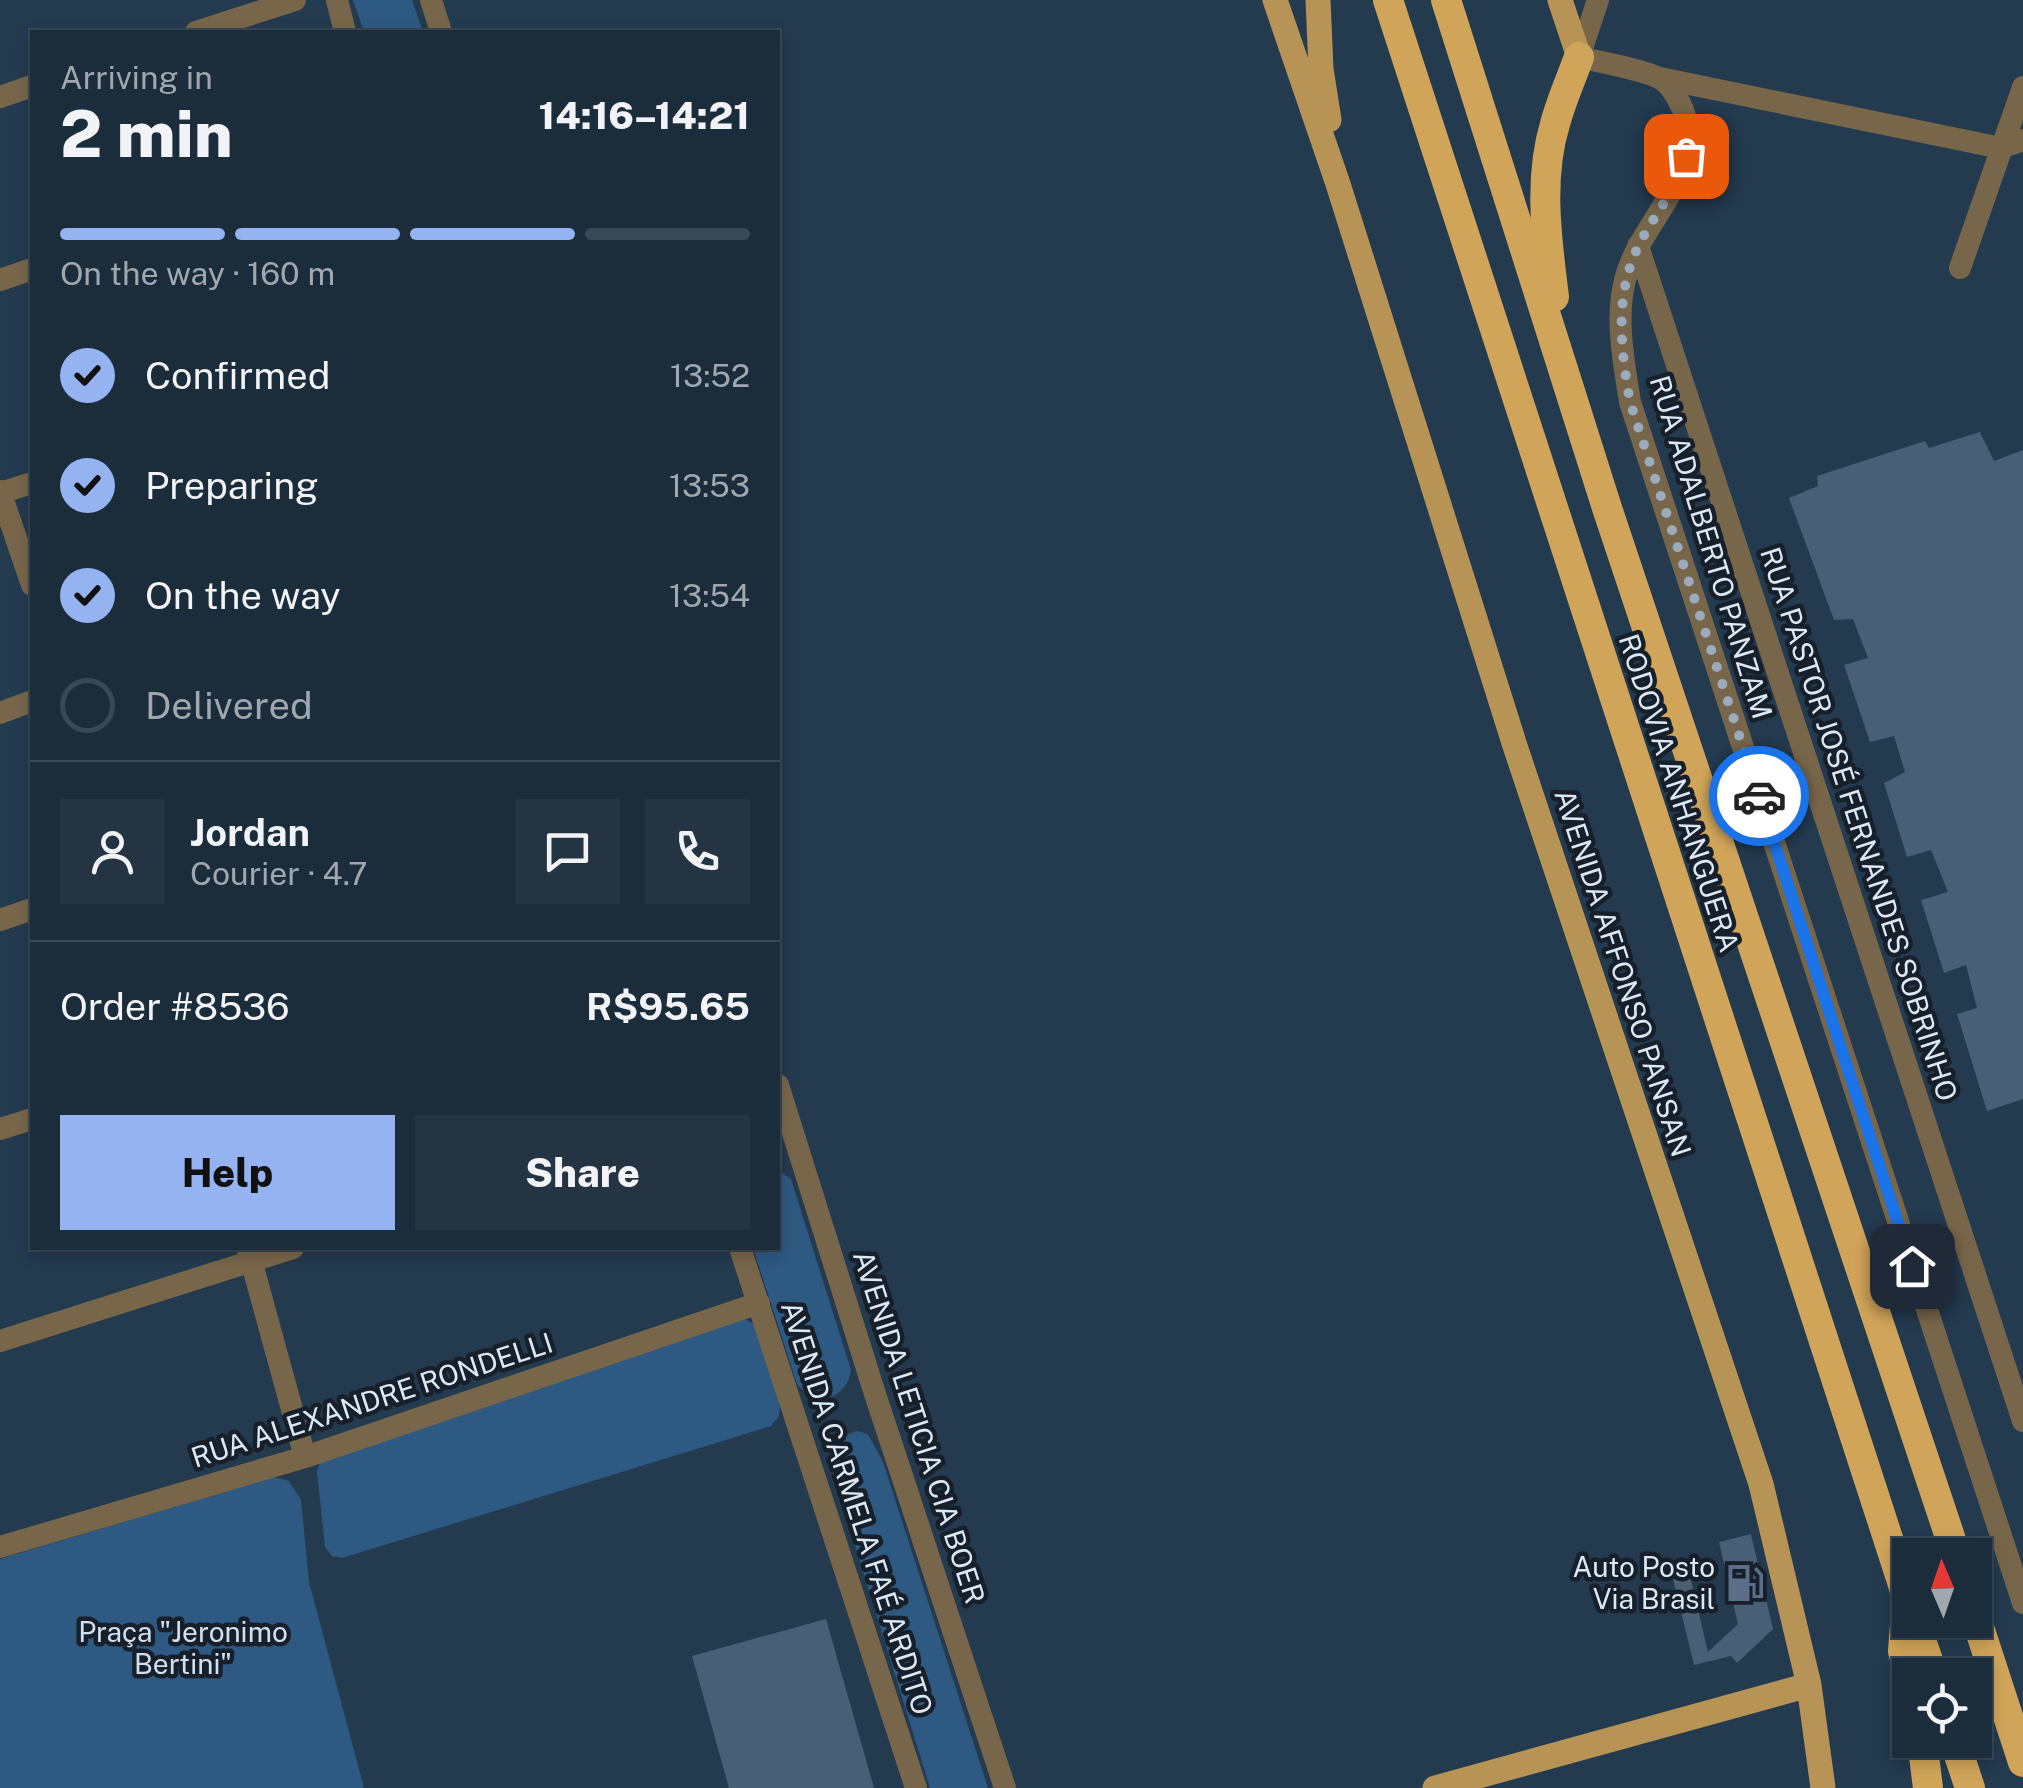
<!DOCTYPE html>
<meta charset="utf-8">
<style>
:root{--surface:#1b2c3b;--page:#243442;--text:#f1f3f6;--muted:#a0a7af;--line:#394855;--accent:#95b2f1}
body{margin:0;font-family:"Public Sans",sans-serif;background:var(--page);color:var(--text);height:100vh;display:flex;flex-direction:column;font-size:38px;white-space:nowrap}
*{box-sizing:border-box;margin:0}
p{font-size:32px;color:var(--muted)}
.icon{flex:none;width:55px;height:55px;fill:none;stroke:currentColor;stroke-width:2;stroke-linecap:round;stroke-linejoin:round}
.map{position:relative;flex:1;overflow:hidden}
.side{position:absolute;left:30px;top:30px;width:750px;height:1220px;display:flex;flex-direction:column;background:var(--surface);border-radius:0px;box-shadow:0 5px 15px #0003,0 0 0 2px var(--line)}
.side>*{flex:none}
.needle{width:65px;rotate:358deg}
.controls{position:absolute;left:1892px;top:1538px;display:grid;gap:20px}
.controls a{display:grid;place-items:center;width:100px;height:100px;border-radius:0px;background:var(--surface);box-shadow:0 5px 15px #0003,0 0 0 2px var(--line);font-size:50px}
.pin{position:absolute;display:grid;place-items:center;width:85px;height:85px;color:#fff;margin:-42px;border-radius:20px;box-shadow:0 5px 15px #0006}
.courier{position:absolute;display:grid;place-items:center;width:100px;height:100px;margin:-50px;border:8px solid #1a73e8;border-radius:50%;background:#fff;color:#222;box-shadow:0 2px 12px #0007}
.headline em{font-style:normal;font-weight:800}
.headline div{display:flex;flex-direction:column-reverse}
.headline{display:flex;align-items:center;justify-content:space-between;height:170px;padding:0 30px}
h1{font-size:65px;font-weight:800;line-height:75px}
.bar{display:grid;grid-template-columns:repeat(4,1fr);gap:15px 10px;align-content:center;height:120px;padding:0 30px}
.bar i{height:12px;border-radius:8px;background:var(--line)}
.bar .active{background:var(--accent)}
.bar p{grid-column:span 4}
.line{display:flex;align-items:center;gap:25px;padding:0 30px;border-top:2px solid var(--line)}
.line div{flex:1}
.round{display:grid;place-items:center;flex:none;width:105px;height:105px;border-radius:0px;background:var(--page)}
ol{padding:0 30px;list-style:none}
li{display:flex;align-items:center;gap:30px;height:110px}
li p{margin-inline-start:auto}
li .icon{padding:10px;border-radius:50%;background:var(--accent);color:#111;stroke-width:4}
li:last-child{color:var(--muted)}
li i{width:55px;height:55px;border:5px solid var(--line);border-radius:50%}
.cta{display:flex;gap:20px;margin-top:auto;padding:20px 30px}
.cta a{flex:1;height:115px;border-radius:0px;background:var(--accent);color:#111;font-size:40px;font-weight:800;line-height:115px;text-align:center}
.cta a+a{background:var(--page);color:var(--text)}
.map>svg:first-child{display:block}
.green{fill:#2e5982}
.building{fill:#485f76}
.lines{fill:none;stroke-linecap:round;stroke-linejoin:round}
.minor{stroke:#78664a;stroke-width:22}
.major{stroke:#b79356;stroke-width:25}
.highway{stroke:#d0a459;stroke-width:30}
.done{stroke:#9babbc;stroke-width:10;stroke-dasharray:0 18}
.route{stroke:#1a73e8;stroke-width:12}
.labels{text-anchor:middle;stroke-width:9;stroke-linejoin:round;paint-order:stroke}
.street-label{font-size:28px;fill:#dbe8f6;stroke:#17202a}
.poi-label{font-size:28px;fill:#dbe8f6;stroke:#17202a;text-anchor:end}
.park-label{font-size:28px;fill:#d1e0f0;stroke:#17202a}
</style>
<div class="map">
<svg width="2023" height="1788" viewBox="0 0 2023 1788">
<rect width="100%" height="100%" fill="#243a4f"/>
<path class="green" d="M353,0H412L423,32H364Z
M778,1170L791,1179L851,1370C847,1400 815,1408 797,1384L753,1248H778Z
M743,1318L757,1326L780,1403L779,1416L771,1426L342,1558L332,1556L325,1547L317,1472L320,1462Z
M857,1431L868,1434L883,1462L988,1788H930L832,1471L830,1444L836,1438Z
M274,1477L289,1481L301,1500L309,1582L364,1788H0V1559Z"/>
<path class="building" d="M1980,432L1994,461L2023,450V1099L1987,1111L1957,1014L1977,1008L1966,965L1944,973L1921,900L1948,892L1931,850L1907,857L1884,783L1905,772L1894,736L1870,742L1844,665L1868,658L1853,619L1834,620L1789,498L1818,486L1817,476L1925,441L1929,448Z
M1751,1534L1773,1629L1737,1663L1731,1656L1694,1665L1670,1567L1687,1563L1708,1652L1738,1624L1719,1542Z
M826,1619L874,1788H729L692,1656Z"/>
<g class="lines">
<path class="minor" d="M337,0L345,32
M431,0L441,32
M1598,0L1579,57C1599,62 1646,70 1661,79C1672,86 1678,99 1683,110C1707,176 1639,221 1625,280C1615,319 1624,363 1630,402L2023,1603
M196,32L295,0
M1660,78L2001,148L2023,140
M0,97L32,86
M1638,246L2023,1421
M1960,268L2023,87
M0,280L32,269
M0,491L32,585
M0,493L32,483
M0,713L32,701
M0,920L32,909
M778,1085L875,1394L1005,1788
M0,1129L32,1119
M740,1248L916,1788
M248,1249L305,1457
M0,1341L293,1248
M0,1547L305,1457L759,1303"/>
<path class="major" d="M1275,0L1338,184L1515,746L1761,1484L1809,1685L1823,1788
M1318,0L1321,69L1329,120
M1560,0L1579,57
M1435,1788L1809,1685"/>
<path class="highway" d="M1388,0L1910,1606
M1446,0L1607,508L1956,1555
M1554,297C1547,240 1538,180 1555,124C1561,101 1571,79 1579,57
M1907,1597L1903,1651L1910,1678
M1975,1615L2023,1762
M1914,1620L1933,1675
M1922,1740L1928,1788
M1954,1740L1970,1788"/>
</g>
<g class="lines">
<path class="done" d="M1686,156C1677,191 1653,215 1638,247C1614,296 1621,350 1630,402L1759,796"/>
<path class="route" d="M1759,796L1912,1266"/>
</g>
<defs>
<g id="fuel-bare" transform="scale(3)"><path d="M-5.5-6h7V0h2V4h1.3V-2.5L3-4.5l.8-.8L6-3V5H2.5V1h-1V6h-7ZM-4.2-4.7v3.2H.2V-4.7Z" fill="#5c6f8a" stroke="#17202a" stroke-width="2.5" paint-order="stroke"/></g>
</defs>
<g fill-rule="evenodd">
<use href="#fuel-bare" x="1745" y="1583"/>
</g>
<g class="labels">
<g class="street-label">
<text transform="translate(1711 547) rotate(73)" y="10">RUA ADALBERTO PANZAM</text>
<text transform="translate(1679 793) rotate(72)" y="10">RODOVIA ANHANGUERA</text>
<text transform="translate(1859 824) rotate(72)" y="10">RUA PASTOR JOSÉ FERNANDES SOBRINHO</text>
<text transform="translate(1623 973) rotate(72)" y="10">AVENIDA AFFONSO PANSAN</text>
<text transform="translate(372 1400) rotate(-18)" y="10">RUA ALEXANDRE RONDELLI</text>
<text transform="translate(919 1427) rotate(72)" y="10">AVENIDA LETICIA CIA BOER</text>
<text transform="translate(857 1508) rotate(72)" y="10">AVENIDA CARMELA FAÉ ARDITO</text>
</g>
<g class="poi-label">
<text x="1715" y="1577">Auto Posto<tspan x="1715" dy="32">Via Brasil</tspan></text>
</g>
<g class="park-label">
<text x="183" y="1642">Praça "Jeronimo<tspan x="183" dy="32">Bertini"</tspan></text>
</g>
</g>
</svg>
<div class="controls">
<a><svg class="needle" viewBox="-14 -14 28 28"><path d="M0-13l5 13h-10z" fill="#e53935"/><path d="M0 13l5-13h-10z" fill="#a0a7af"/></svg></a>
<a><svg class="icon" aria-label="locate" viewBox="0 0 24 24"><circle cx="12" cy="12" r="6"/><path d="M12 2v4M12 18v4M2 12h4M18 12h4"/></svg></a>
</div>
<div class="pin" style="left:1686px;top:156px;background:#ea580c"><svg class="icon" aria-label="bag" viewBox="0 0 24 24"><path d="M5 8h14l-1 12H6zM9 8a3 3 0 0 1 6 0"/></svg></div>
<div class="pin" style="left:1912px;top:1266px;background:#1f2937"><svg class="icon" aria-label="home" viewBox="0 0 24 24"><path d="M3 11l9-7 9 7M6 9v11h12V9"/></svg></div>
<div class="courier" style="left:1759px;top:796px"><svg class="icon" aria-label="car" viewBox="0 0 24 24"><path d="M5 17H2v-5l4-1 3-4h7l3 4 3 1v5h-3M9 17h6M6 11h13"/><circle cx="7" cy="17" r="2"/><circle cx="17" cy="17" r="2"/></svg></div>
<section class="side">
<div class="headline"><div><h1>2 min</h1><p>Arriving in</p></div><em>14:16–14:21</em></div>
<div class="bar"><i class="active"></i><i class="active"></i><i class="active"></i><i></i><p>On the way · 160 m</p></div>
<ol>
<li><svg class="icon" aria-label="check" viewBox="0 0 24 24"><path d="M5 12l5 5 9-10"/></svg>Confirmed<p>13:52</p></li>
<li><svg class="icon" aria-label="check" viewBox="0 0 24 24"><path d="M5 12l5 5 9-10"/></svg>Preparing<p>13:53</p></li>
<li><svg class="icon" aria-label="check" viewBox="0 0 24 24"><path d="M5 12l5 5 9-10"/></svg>On the way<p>13:54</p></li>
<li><i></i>Delivered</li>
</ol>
<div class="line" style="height:180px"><a class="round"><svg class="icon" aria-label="person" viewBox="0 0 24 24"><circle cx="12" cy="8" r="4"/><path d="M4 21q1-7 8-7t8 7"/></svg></a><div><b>Jordan</b><p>Courier · 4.7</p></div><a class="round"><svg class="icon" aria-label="chat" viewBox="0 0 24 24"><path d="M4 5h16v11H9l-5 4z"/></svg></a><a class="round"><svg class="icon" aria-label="phone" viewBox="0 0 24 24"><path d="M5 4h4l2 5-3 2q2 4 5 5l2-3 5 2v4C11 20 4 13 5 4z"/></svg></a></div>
<div class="line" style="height:130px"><div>Order #8536</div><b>R$95.65</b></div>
<div class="cta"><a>Help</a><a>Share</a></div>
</section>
</div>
